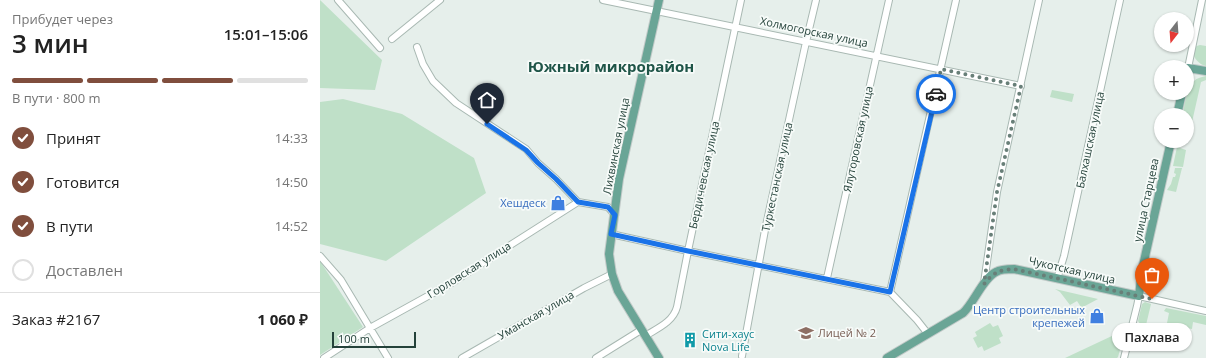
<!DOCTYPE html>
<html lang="ru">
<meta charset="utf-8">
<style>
:root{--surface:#fff;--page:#f6f6f6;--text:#222;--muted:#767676;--line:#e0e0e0;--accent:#804e3d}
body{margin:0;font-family:"Open Sans",sans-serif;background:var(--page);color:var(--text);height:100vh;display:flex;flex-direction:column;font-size:15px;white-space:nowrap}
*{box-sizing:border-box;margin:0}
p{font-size:13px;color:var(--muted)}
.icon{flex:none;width:22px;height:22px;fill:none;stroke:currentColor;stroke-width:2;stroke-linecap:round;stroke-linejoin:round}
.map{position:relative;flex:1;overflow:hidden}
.drawer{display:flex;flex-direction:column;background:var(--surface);width:320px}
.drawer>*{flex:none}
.needle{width:26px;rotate:197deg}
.tools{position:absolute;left:834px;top:12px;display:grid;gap:8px}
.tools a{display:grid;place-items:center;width:40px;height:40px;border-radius:50%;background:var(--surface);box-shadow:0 1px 3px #0004;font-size:20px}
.scale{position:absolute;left:12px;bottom:10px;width:84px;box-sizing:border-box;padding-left:4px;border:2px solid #24423a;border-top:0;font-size:11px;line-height:14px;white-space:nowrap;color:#24423a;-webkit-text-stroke:3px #f7fbf9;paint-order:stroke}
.pin{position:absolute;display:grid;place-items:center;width:34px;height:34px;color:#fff;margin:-41px -17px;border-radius:50% 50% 50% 0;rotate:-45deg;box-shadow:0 0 4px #0007}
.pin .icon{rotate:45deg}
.courier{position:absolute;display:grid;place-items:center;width:40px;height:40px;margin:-20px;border:3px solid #1a73e8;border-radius:50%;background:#fff;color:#222;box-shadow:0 1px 5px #0007}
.bubble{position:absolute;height:28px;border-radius:14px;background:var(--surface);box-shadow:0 1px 3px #0004;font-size:13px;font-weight:600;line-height:28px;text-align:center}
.summary em{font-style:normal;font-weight:600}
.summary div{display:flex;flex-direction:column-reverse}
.summary{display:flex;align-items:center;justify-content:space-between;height:68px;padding:0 12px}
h1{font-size:26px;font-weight:600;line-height:30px}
.bar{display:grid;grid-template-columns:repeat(4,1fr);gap:6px 4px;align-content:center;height:48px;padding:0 12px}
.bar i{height:5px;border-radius:3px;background:var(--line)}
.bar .selected{background:var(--accent)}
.bar p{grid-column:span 4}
.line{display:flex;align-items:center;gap:10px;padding:0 12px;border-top:1px solid var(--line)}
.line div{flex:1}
ol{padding:0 12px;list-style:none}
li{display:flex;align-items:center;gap:12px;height:44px}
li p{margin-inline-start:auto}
li .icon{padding:4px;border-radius:50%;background:var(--accent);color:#fff;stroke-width:4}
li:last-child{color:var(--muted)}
li i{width:22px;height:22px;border:2px solid var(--line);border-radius:50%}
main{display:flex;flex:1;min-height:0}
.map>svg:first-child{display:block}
.green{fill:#bfe0c8}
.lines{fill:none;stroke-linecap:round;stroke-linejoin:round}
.minor-casing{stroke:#a8b8b2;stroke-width:8}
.major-casing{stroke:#c2cac8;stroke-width:10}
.minor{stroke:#fff;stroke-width:6}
.major{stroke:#6aa596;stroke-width:8}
.done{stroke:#687f78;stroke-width:4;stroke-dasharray:0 7.2}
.route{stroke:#1a73e8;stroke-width:5}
.labels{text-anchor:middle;stroke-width:3.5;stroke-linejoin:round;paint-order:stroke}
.street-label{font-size:11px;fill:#24423a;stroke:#f7fbf9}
.shop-label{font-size:11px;fill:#366cbe;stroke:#f7fbf9;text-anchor:end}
.education-label{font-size:11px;fill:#785e54;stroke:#f7fbf9;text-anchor:start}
.culture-label{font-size:11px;fill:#0d838f;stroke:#f7fbf9;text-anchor:start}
.district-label{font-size:15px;font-weight:bold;fill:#1f5548;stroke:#f7fbf9}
</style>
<main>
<section class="drawer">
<div class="summary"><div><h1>3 мин</h1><p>Прибудет через</p></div><em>15:01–15:06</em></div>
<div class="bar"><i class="selected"></i><i class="selected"></i><i class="selected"></i><i></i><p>В пути · 800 m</p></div>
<ol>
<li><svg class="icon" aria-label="check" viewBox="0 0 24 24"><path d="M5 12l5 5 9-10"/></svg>Принят<p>14:33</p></li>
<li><svg class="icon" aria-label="check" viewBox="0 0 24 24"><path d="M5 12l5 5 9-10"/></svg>Готовится<p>14:50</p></li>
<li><svg class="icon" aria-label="check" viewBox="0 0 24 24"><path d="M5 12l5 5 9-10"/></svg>В пути<p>14:52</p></li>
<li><i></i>Доставлен</li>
</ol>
<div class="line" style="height:52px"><div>Заказ #2167</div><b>1 060 ₽</b></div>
</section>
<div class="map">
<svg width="886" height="358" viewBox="0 0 886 358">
<rect width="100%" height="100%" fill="#e6efeb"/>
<path class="green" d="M0,0L62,60L55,90L0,88Z
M880,45L886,46V66C876,64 866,48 880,45Z
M886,76V80L881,82L870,131L867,130V115H863C864,106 867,87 874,81C877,78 882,77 886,76Z
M732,90L754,94L752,102L730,97Z
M23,99L82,114L154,158L166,193L66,261L0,244V102Z
M857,147L866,150L863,167L853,166Z
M855,168H862L856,192L847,190L851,184L853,177H855L856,174L854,173Z
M0,261L43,327L0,355Z
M735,289L778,299L763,307H761L757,301L750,305L740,292Z
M825,302L831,304L826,325L820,324L818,321L822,304Z
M846,308L886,316V325L873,322L872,329L857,326L848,331L846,328L849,313L844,311Z
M670,323L673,327L678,325L683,336L679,338L681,343L664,351L662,346L658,348L653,338L657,336L655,332Z
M800,331L805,332L798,357L797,358H745L794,335L795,337L801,334Z"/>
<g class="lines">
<g class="minor-casing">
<path id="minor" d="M18,0L60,48
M283,0L701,86
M72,39L120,0
M97,47L103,64L113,81L136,103L206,149L218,163L236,179L258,202
M868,68L882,0
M291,234L368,251L570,292L597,320L608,334
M0,256L21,280L68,358
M507,278L569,0
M737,279L744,256L800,0
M664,283L677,192L719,0
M570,292L636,0
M325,336C338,328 353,322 357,307L368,251L421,0
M422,356L445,230L486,42L496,0
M4,358L50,328L135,281L192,244L258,202L288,207L295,215
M142,358L264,288L292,274
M276,358L321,330
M804,358L817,306L819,296L886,311"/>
</g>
<g class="major-casing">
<path id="major" d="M867,72L868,68L886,71
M857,115L862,93
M339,358L298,291L292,274L289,254L299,179L339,0
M567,358L643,313C654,303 663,278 676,272C681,269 688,269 694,269L819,296L822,270L851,141"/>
</g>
<use href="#minor" class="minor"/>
<use href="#major" class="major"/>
</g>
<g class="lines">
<path class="done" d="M616,94L621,69L701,86L677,192L664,284C674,272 679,270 694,269L832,299"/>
<path class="route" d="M167,124L206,150L218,163L236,179L258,202L288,207L295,215L291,234L368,251L570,292L616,94"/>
</g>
<defs>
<g id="shop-bare" transform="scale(1.2)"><path d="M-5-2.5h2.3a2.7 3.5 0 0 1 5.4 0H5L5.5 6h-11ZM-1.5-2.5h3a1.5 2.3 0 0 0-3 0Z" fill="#3f7fe0" stroke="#f7fbf9" stroke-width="2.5" paint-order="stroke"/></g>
<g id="school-bare" transform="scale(1.2)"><path d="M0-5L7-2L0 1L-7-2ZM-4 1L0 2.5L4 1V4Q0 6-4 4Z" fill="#8d6e63" stroke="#f7fbf9" stroke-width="2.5" paint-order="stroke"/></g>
<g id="building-bare" transform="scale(1.2)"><path d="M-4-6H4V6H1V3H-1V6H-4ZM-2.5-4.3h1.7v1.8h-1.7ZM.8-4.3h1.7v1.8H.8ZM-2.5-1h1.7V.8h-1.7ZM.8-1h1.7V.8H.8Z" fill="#0f9aa8" stroke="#f7fbf9" stroke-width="2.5" paint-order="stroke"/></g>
</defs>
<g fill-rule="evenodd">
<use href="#shop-bare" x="238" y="203"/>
<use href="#shop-bare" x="777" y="316"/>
<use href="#school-bare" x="486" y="333"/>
<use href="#building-bare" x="370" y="340"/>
</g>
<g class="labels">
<g class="street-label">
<text transform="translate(494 32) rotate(12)" y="4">Холмогорская улица</text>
<text transform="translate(538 139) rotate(-78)" y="4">Ялуторовская улица</text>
<text transform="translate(770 140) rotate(-78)" y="4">Балхашская улица</text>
<text transform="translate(296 146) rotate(-79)" y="4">Лихвинская улица</text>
<text transform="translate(384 175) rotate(-78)" y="4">Бердичевская улица</text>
<text transform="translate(457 177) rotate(-78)" y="4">Туркестанская улица</text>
<text transform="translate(826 200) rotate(-78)" y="4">улица Старцева</text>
<text transform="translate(149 270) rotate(-32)" y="4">Горловская улица</text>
<text transform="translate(752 270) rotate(13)" y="4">Чукотская улица</text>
<text transform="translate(216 315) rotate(-30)" y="4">Уманская улица</text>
</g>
<g class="shop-label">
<text x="226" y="207">Хешдеск</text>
<text x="765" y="314">Центр строительных<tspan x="765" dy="13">крепежей</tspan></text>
</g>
<g class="education-label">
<text x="498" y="337">Лицей № 2</text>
</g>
<g class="culture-label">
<text x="382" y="338">Сити-хаус<tspan x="382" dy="13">Nova Life</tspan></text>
</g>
<g class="district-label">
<text x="291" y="72">Южный микрорайон</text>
</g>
</g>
</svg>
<div class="tools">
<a><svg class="needle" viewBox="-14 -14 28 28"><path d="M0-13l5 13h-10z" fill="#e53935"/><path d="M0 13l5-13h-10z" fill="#767676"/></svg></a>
<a>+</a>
<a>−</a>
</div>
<div class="scale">100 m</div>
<div class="pin" style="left:832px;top:299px;background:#ea580c"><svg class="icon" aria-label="bag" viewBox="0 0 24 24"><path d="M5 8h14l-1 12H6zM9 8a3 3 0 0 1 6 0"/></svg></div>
<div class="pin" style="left:167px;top:124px;background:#1f2937"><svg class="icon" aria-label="home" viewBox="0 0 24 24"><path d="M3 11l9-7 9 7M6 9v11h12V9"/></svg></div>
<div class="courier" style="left:616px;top:94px"><svg class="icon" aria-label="car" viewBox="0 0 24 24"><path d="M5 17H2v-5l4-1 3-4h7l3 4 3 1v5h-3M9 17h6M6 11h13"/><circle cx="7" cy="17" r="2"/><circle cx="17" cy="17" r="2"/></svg></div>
<div class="bubble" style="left:792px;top:323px;width:80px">Пахлава</div>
</div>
</main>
